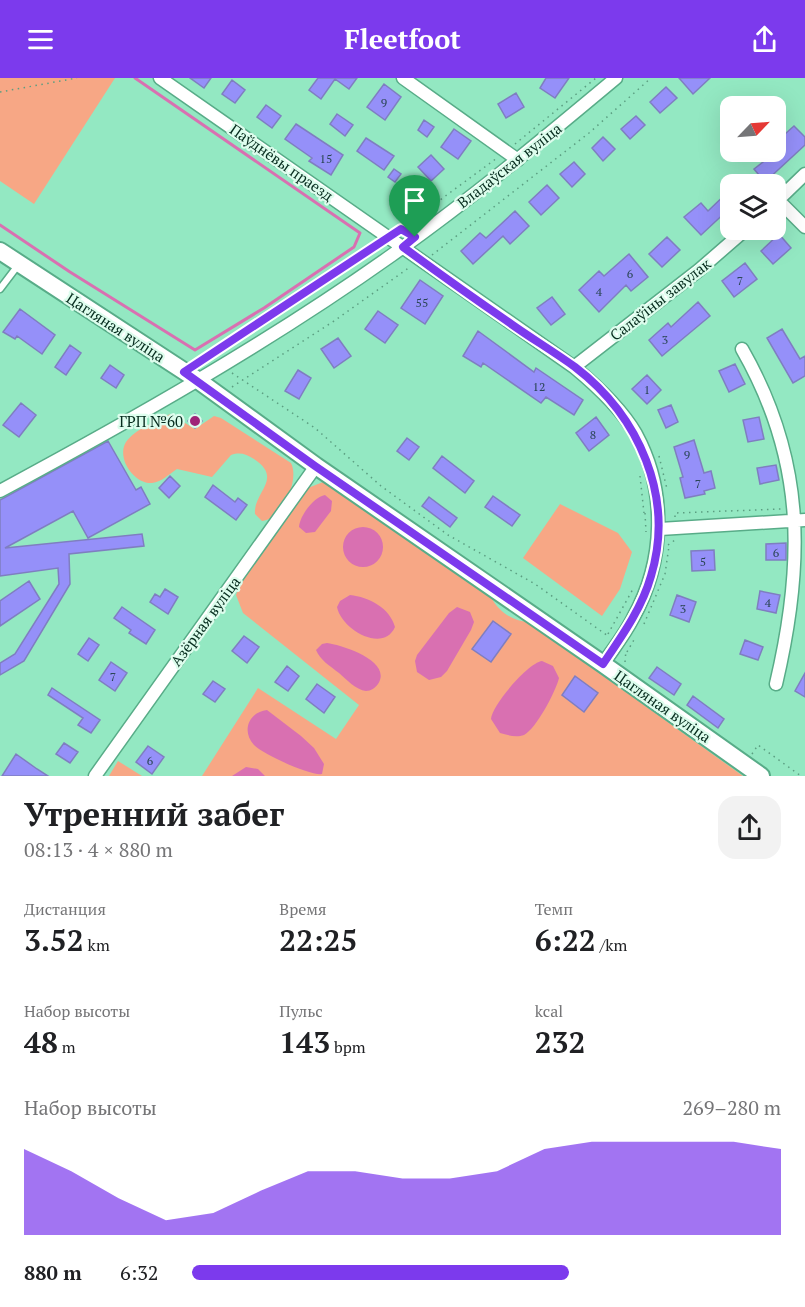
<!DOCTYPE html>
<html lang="ru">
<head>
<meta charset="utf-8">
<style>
  :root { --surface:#fff; --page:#f2f2f2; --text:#202124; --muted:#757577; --accent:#7c3aed }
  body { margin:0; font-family:"PT Serif",serif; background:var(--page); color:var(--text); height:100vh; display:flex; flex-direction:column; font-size:22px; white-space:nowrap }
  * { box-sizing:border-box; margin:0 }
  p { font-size:20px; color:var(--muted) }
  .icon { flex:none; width:33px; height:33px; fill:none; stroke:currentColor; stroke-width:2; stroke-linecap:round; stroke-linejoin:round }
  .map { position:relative; height:698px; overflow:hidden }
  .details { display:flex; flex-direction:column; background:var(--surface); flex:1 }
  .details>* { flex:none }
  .needle { width:39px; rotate:65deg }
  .controls { position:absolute; left:720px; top:18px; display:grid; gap:12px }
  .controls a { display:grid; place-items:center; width:66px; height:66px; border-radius:12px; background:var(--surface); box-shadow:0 6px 24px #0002; font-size:30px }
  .pin { position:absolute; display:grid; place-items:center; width:51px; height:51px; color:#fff; margin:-62px -26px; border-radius:50% 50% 50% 0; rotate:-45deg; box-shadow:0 0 6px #0007 }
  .pin .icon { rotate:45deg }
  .round { display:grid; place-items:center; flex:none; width:63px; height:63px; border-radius:18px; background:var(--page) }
  .head { display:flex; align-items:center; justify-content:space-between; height:102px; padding:0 24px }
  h1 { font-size:33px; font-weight:700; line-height:45px }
  .figures { display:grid; grid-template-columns:repeat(3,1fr); gap:9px; height:102px; padding:6px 24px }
  .figures div { display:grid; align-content:center }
  .figures b { font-size:30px; font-weight:700 }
  .figures small { font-size:16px; font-weight:400 }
  .figures p { font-size:16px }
  .chart { height:168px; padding:12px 24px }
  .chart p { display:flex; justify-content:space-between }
  .chart svg { width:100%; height:108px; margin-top:6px; fill:var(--accent); opacity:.7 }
  ul { padding:0 24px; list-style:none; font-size:20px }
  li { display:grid; grid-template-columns:96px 72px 1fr; align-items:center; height:45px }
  li i { height:15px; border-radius:8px; background:var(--accent) }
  header { display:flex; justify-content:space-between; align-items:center; height:78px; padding:0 24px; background:var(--accent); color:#fff; font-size:27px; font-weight:700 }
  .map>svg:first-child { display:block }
</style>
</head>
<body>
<header><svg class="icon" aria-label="menu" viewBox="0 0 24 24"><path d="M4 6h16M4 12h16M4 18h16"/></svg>Fleetfoot<svg class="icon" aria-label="share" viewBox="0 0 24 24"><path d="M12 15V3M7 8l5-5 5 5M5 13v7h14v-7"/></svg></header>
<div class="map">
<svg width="805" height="698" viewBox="0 0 805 698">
  <rect width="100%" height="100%" fill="#93e8c2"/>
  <path fill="#f7a785" d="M0 0H115L34 126 0 103Z
    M170 336 195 351 214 338 221 340 291 385C300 402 282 441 262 443L255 436C253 414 284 401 254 381 246 376 240 374 231 377L212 399 177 391C169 396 162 404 152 405 134 406 116 380 126 364 135 351 156 344 170 336Z
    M323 404 491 519C498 533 512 543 528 544L743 698H202L258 610 336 661 359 627 243 535 236 517 242 501 308 410Z
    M560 426 618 455 632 474 620 511 602 538 523 480Z
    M118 683 142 698H109Z"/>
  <path fill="#d970b1" d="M325 417 332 423 331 433 315 454 306 455 299 449C300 437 314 419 325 417Z
    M343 469a20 20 0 1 1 40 0a20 20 0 1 1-40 0Z
    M350 517C369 519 390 530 395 549 383 576 341 551 337 529L340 523Z
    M457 529 470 534 474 544 471 552 447 593 441 599 429 602 417 594 415 583 417 577 449 535Z
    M327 565C342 567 393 583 378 606 375 610 371 613 366 613 356 612 346 601 339 595 330 588 320 582 316 572L322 566Z
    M542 583 553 588 559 600C556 613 536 651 524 657 516 660 507 657 500 655L491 641C492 627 528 585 542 583Z
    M267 632 301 658 314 670 324 686 322 696C311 698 264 677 254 667 241 653 249 634 267 632Z
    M246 689 258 691 265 698H232Z"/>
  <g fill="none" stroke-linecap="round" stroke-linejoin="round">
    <path stroke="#d970b1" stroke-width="3" d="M0 147 70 194 195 272 264 230 354 169 360 155 135 0"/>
  </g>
  <path fill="#9590f9" stroke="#7f7ec0" stroke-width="1.5" d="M190 0H211L204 10Z
    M318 0H357L349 11 335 1 321 21 309 12Z
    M546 0H569L555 20 540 10Z
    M679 0H710L693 16Z
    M232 2 245 12 235 25 222 16Z
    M384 6 401 19 385 42 367 29Z
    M666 9 677 20 660 35 650 24Z
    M516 15 524 29 506 40 498 26Z
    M266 27 281 38 272 50 257 39Z
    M337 36 353 47 345 58 330 46Z
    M636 38 645 47 630 61 621 51Z
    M424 42 434 49 427 59 418 52Z
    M296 46 343 77 331 97 309 83 312 80 285 61Z
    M794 48 805 59V67L765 104 754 91 776 74 780 68 776 64Z
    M454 51 471 63 458 81 441 69Z
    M603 59 615 71 603 83 592 70Z
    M366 60 394 78 384 92 357 73Z
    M431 77 444 91 431 103 418 89Z
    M574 84 585 96 572 109 560 96Z
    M394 91 401 96 395 104 388 99Z
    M547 107 559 120 541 137 529 124Z
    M730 112V130L701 157 684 139 701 125 708 133Z
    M515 133 529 148 510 166 503 158 473 186 461 173 480 155 486 160Z
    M779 156 791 170 773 186 761 173Z
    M667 159 680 172 662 189 649 176Z
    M629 176 648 199 631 213 626 207 599 234 579 212 599 193 604 198Z
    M745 185 757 201 734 219 722 203Z
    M420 202 443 218 425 246 401 230Z
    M552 219 565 236 551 247 537 230Z
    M698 224 710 238 662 278 649 262 668 245 671 249Z
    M20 231 55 257 42 276 17 258 15 261 3 254Z
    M378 233 398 247 385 265 365 251Z
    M782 251 800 281 805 278V298L793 305 767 260Z
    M478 253 534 294 536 290 583 322 574 337 546 319 541 325 483 285 481 289 463 278Z
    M338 260 351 278 334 290 321 271Z
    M70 267 81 275 66 297 55 289Z
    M735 286 745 306 729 314 719 293Z
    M110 287 124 297 116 310 101 300Z
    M298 292 311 300 299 321 285 313Z
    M647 297 661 312 647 326 632 311Z
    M21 325 36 337 19 359 3 347Z
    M671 327 678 344 666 350 658 332Z
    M195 336 202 343 195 350 188 343Z
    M596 339 609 357 589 373 576 355Z
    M759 339 764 361 748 364 743 342Z
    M407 360 419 369 409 382 397 373Z
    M694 362 704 395 711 393 715 410 704 413 705 416 685 420 680 400 683 399 674 369Z
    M108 363 136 412 141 409 150 426 88 460 73 433 5 470 142 456 144 468 69 476 70 506 24 583 0 597V585L15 576 59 506 58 490 0 498V422Z
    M442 378 474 403 465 415 433 390Z
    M776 387 779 402 760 406 757 390Z
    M170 398 180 408 169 420 159 410Z
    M213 407 235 424 238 420 247 427 236 442 205 419Z
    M493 418 520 437 512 448 485 429Z
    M429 419 457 440 450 449 422 428Z
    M786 465V482H766V466Z
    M714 472 715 492 692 493 691 473Z
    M29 503 40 521 0 548V523Z
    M165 511 178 519 168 536 150 524 155 516 160 519Z
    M760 513 780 517 776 535 757 531Z
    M677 517 696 524 689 544 670 537Z
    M122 529 155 552 146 566 129 555 131 552 114 540Z
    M493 543 511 556 491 584 472 571Z
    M244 558 259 569 247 585 232 573Z
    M89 560 99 567 88 583 78 576Z
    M745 562 763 569 758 582 740 576Z
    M111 584 127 595 115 613 99 602Z
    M287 588 299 598 288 613 275 604Z
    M657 589 681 606 674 617 649 600Z
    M805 595V619L795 613Z
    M575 598 598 615 584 634 562 617Z
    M213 603 225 611 215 624 203 616Z
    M317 606 335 619 324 635 306 621Z
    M52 610 100 642 91 655 78 647 83 640 48 617Z
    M693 618 724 641 718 650 687 627Z
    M64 665 78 674 70 685 56 676Z
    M148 668 164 679 152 696 136 684Z
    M16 676 37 691 48 698H2Z"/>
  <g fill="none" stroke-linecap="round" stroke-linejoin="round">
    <g stroke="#58ac88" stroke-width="9">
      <path id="lane" d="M0 211 19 186"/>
    </g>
    <g stroke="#58ac88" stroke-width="15">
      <path id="street" d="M160 0 574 289C597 308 621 330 636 356 667 413 665 483 633 540 625 556 613 571 603 586
        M403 0 518 82
        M778 122 805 149
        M776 124 805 96
        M742 271C805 381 805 483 776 606
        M574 289 699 192 745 152
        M0 413C134 341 268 265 392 177 470 122 543 61 616 0
        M660 451 805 442
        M95 698 316 388"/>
    </g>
    <g stroke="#58ac88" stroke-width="20">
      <path id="secondary" d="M0 173 199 303 316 388 603 586 761 698"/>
    </g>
    <path stroke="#5b9e81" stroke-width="1.5" stroke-dasharray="1.5 4.5" stroke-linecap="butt" d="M0 14 77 0
      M515 66 596 0
      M402 150 497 80
      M397 153 401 151 406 154
      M432 177 589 55 651 0
      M208 279 378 164
      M198 285 206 280 209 282
      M232 295 315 350 381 408 448 457 535 506 608 558
      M232 309 334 243 410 189
      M659 378 667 411
      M640 398 644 435
      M645 435 646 454
      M675 439V435L781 431
      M668 467 675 462
      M644 546 665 496 669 468
      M608 556 633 511
      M627 574 635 560
      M625 584 626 572
      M752 676 758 667 801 698"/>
    <use href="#lane" stroke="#fff" stroke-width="6"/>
    <use href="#street" stroke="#fff" stroke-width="12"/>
    <use href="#secondary" stroke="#fff" stroke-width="16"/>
  </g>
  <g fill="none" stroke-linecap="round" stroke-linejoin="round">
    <g stroke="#fff" stroke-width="12">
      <path id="route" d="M401 151 415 159 403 169C437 194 472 219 507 243 529 259 553 273 575 289 639 338 675 419 651 498 642 530 622 558 603 586L315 388 184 294Z"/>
    </g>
    <use href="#route" stroke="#7c3aed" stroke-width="8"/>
  </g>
  <circle fill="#9f2378" stroke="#ddfded" stroke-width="2" cx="195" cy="343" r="6"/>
  <g text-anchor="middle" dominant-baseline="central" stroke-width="4.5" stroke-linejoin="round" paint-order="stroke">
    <g font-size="12" fill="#2a4555">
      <text x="384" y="24">9</text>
      <text x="326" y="80">15</text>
      <text x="630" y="195">6</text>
      <text x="740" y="202">7</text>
      <text x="599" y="213">4</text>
      <text x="422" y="224">55</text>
      <text x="665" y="261">3</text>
      <text x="539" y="308">12</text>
      <text x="647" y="311">1</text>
      <text x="593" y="356">8</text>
      <text x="687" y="376">9</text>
      <text x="698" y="405">7</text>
      <text x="776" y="474">6</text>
      <text x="703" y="483">5</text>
      <text x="768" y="524">4</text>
      <text x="683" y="530">3</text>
      <text x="113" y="598">7</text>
      <text x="150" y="682">6</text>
    </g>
    <g font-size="15" fill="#062c1e" stroke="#ddfded">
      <text transform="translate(282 84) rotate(35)">Паўднёвы праезд</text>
      <text transform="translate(509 87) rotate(-38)">Владаўская вуліца</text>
      <text transform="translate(660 221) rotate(-38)">Салаўіны завулак</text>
      <text transform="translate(116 249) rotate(33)">Цагляная вуліца</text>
      <text transform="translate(205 543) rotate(-54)">Азёрная вуліца</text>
      <text transform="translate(663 628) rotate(35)">Цагляная вуліца</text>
    </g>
    <g font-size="15" fill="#062c1e" stroke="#ddfded" text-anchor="end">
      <text x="183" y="343">ГРП №60</text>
    </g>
  </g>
</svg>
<div class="controls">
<a><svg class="needle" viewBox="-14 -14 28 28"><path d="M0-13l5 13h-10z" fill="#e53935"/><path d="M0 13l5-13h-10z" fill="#757577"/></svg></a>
<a><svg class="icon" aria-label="layers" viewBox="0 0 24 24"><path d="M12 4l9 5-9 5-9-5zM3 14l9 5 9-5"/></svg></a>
</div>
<div class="pin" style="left:415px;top:159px;background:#1e9e55"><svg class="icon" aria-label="arrive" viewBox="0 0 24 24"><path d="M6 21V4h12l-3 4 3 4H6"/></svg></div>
</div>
<section class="details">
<div class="head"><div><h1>Утренний забег</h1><p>08:13 · 4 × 880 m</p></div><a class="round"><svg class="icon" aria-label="share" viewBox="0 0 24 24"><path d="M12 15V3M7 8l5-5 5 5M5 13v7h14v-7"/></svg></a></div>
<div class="figures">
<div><p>Дистанция</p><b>3.52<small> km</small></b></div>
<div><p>Время</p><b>22:25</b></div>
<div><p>Темп</p><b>6:22<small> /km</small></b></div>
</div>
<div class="figures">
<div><p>Набор высоты</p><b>48<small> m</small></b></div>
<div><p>Пульс</p><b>143<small> bpm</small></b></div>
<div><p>kcal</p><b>232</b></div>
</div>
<div class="chart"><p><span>Набор высоты</span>269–280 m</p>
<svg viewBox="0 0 160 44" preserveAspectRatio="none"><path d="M0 44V9L10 18L20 29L30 38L40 35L50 26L60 18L70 18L80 21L90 21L100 18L110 9L120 6L130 6L140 6L150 6L160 9V44z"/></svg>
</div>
<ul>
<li><b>880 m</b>6:32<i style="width:64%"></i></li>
</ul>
</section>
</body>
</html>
